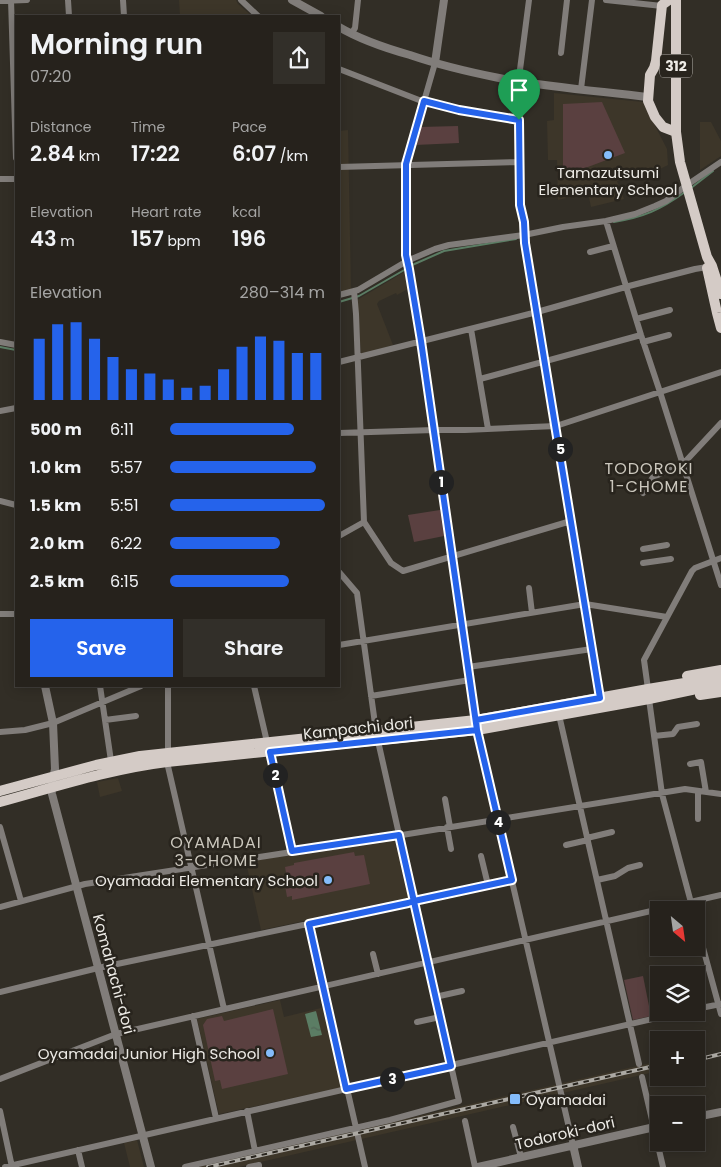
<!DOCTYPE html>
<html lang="en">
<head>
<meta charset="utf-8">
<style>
  :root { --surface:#26221c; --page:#322f29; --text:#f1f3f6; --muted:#a4a4a3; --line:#423f3b; --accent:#2563eb }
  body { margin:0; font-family:Poppins,sans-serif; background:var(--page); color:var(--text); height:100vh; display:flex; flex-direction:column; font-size:19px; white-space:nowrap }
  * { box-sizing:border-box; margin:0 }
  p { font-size:16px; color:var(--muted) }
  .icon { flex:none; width:28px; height:28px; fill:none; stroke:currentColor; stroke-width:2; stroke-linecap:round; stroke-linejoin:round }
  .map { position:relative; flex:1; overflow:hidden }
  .details { position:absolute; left:15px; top:15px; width:325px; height:672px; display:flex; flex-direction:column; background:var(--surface); border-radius:0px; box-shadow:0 2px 12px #0003,0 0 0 1px var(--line) }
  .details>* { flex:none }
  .needle { width:32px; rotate:151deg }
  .controls { position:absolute; left:650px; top:901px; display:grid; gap:10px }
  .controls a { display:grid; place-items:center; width:55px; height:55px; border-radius:0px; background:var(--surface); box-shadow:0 2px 12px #0003,0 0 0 1px var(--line); font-size:25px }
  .pin { position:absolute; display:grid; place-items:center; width:42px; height:42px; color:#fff; margin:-51px -21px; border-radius:50% 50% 50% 0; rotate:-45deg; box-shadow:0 0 5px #0007 }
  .pin .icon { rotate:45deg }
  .km { position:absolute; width:25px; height:25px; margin:-12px; border-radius:50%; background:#222; color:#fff; font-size:14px; line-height:25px; text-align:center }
  .round { display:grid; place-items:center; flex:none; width:52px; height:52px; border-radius:0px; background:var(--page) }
  .summary { display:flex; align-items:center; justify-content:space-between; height:85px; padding:0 15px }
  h1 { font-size:28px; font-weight:600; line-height:38px }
  .figures { display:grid; grid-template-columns:repeat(3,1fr); gap:8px; height:85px; padding:5px 15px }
  .figures div { display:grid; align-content:center }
  .figures b { font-size:21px; font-weight:600 }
  .figures small { font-size:14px; font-weight:400 }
  .figures p { font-size:14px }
  .chart { height:140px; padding:10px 15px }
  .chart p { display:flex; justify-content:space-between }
  .chart svg { width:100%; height:90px; margin-top:5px; stroke:var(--accent); stroke-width:6 }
  .cta { display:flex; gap:10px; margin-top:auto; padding:10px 15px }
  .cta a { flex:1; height:58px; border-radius:0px; background:var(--accent); color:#fff; font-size:20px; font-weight:600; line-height:58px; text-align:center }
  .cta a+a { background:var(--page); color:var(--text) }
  ul { padding:0 15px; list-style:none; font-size:16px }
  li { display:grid; grid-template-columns:80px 60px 1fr; align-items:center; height:38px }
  li i { height:12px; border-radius:6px; background:var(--accent) }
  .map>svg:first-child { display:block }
</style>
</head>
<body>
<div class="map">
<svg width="721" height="1167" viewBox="0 0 721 1167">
  <defs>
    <pattern id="water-ripples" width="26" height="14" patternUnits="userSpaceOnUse" patternTransform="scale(1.25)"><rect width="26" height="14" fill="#5b7d64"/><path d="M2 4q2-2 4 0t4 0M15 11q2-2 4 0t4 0" fill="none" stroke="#526456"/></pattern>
  </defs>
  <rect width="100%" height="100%" fill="#322e26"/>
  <path fill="#3d3629" d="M179 0H236L238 4 252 16H180Z
    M554 93 643 102 667 149 668 165 654 172 617 181 624 199 591 207 588 193 558 200 557 160H548L547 121 554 120Z
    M700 122H711L721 141V156L700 170Z
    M348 130 351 291 339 292V131Z
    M406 271 408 289 397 295 396 293 379 301 377 304 393 345 361 355 357 300Z
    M118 778 122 791 100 797 97 782Z
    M397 838 409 899 261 930 246 862Z
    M280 1000 284 1017 325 1007 343 1087 219 1114 197 1019Z
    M659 1061V1071L239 1167H195Z
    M137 1140 144 1167H130L124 1143Z"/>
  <path fill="#5a4040" d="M602 102 625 153 572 173 563 166V104Z
    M458 126 459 143 415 145 420 127Z
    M440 510 444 536 414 542 408 515Z
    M354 852 355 856 364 855 370 884 292 900V896L287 897 284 880 287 879 285 867 294 865V863Z
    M643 976 651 1016 633 1020 624 980Z
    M273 1009 288 1074 222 1089 220 1080 215 1081 203 1025 207 1019 222 1016 224 1021Z"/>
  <path fill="url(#water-ripples)" d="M316 1011 322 1035 311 1037 305 1014Z"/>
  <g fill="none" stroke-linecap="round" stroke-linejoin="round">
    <path stroke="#5b7d64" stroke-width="2" d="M691 188 713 171
      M614 222C644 217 660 210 685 192
      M410 266 444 251 516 239
      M339 302 359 296 406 269
      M0 347 16 350"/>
    <path stroke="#817d7a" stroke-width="6" d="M11 0 16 158
      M68 0 69 16
      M123 0 124 16
      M241 0 258 16
      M529 0 518 85 521 205 524 222 525 243 600 698
      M606 0 662 6
      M0 1 27 0
      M351 34 355 28 358 0
      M561 53 567 0
      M435 63 406 164V255L409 269 421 341 477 730 573 1145
      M339 69 419 100 459 110 519 120
      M581 89 592 0
      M339 167 519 162
      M0 179H16
      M606 221 641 335 660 392 721 585
      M590 252 613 246
      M354 291 356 314 364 522 391 563 403 571 571 521
      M339 295 358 290 407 261 435 249 449 245 524 235 563 227 606 221 635 214 655 206 666 201 687 185 721 162
      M636 319 670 310
      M471 329 488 429
      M0 342 16 345
      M643 342 669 335
      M339 362 537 312 629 286 695 269 707 267
      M480 379 641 335
      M0 411 16 408
      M339 433 434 430H465L556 426 721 372
      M643 493 653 477 683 464 721 423
      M0 501 16 505
      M339 536 364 522
      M643 549 667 545
      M643 563 671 559
      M339 572 357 593 376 731
      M529 588 532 613
      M0 614H16
      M339 645 585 604 667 617
      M468 667 592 649
      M100 686 111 761
      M254 686 267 742
      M648 689 644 660 692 571 695 568 721 558
      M371 696 470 680
      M649 699 662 794 693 910
      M559 715 639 1064
      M105 720 136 716
      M0 732 25 730 53 723 141 686
      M654 736 673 734 678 727 697 724
      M168 752V686
      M270 752 292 851
      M167 762 224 1009
      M690 764 701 762 706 792
      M445 799 450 827
      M698 819V791
      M0 827 21 901
      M447 827 451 849
      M587 838 612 832
      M566 845 588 840
      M481 856 488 885
      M597 880 615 876 628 868 640 865
      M0 907 85 884 402 835 685 789 721 794
      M696 922 721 1014
      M309 923 365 1167
      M373 954 378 974
      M0 992 98 968 408 903 512 880
      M435 997 462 991
      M696 1009 721 1004
      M193 1016 216 1118
      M417 1022 440 1017
      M642 1077 663 1167
      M0 1079 116 1034 721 895
      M0 1111 12 1167
      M247 1111 255 1151
      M465 1121 475 1167
      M513 1127 521 1157
      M78 1150 82 1167
      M5 1167 683 1012
      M185 1167 390 1120 459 1101 378 741
      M249 1167 259 1165V1167"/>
    <path stroke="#817d7a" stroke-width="8" d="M292 0 321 16
      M339 27C361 40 385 48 410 55 439 65 469 72 499 78 548 87 598 91 647 97
      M435 63 444 0
      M45 686 53 723 55 769 51 788 52 794 151 1167
      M696 1117 721 1112
      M573 1145 578 1167
      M478 1167 659 1126"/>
    <path stroke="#d4cbc6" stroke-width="10" d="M669 0 662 5 656 61 654 68 650 75 648 101 655 117 663 127 676 132
      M676 0V132L680 162 707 257 712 266 721 294
      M707 268 717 313 721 328
      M687 676 721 670
      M700 695 721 692
      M0 791 96 765 140 756 476 720 648 689 721 677
      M0 802C55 787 110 769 167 762L477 730 649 699 721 684"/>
    <g stroke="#aca9a3" stroke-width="4">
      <path id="rail" d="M696 1060 721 1054
        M208 1167 659 1065"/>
    </g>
    <use href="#rail" stroke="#28241d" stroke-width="2" stroke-dasharray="5.5" stroke-linecap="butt"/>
  </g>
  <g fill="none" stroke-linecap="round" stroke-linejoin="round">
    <g stroke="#fff" stroke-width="10">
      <path id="route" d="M519 120 459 110 424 101 406 164V255L409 269 421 341 477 730 270 752 292 851 399 835 451 1066 346 1089 309 924 408 903 414 901 512 880 477 730 476 720 600 698 525 243 524 222 520 205 519 120"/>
    </g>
    <use href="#route" stroke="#2563eb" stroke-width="6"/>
  </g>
  <g fill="#84bcfb" stroke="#28241d" stroke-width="2">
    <circle cx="608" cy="155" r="5"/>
    <circle cx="328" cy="880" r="5"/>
    <circle cx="270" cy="1053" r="5"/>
    <rect x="509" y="1093" width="12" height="12" rx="2.5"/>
  </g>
  <g text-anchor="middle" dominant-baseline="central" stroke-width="5" stroke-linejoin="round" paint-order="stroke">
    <rect fill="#28241d" stroke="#b2afaa" stroke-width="1" x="660" y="54.5" width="32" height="23" rx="4"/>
    <g font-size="14" font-weight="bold" fill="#edebe6">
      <text x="676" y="66">312</text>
    </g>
    <g font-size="15" fill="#edebe6" stroke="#28241d" text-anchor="end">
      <text x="608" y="172" text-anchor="middle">Tamazutsumi<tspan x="608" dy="17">Elementary School</tspan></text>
      <text x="318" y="880">Oyamadai Elementary School</text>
      <text x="260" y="1053">Oyamadai Junior High School</text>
      <text x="526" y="1099" text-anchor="start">Oyamadai</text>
    </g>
    <g font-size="15" fill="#edebe6" stroke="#28241d">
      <text transform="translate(358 728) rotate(-6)">Kampachi dori</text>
      <text transform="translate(114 974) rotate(75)">Komahachi-dori</text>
      <text transform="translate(565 1133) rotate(-13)">Todoroki-dori</text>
    </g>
    <g font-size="16" letter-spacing="1" fill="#cbc7bd" stroke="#28241d">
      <text x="649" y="468">TODOROKI<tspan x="649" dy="18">1-CHOME</tspan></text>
      <text x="216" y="842">OYAMADAI<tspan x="216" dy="18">3-CHOME</tspan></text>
    </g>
  </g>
</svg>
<div class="controls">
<a><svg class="needle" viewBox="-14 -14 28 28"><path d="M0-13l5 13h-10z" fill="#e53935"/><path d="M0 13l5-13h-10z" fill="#a4a4a3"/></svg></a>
<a><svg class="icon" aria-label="layers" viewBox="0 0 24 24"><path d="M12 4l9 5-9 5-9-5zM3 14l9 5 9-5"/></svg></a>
<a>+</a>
<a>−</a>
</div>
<div class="pin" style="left:519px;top:120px;background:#1e9e55"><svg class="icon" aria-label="arrive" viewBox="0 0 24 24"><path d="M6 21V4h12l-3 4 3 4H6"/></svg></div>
<b class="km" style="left:441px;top:482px">1</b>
<b class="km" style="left:275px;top:775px">2</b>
<b class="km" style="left:392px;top:1079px">3</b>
<b class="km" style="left:498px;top:822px">4</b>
<b class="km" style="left:560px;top:449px">5</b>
<section class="details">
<div class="summary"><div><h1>Morning run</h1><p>07:20</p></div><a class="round"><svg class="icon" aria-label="share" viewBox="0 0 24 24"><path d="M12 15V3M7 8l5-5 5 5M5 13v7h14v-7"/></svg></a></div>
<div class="figures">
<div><p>Distance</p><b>2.84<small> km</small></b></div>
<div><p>Time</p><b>17:22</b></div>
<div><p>Pace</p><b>6:07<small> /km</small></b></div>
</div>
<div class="figures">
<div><p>Elevation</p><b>43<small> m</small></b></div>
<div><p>Heart rate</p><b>157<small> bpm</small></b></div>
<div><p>kcal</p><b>196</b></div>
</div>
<div class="chart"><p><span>Elevation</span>280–314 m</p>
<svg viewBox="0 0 160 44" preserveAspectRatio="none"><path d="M5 44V14M15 44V7M25 44V6M35 44V14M45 44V23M55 44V29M65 44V31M75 44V34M85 44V38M95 44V37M105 44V29M115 44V18M125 44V13M135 44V15M145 44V21M155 44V21"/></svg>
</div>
<ul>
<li><b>500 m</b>6:11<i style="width:80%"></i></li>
<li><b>1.0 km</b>5:57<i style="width:94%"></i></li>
<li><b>1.5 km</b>5:51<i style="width:100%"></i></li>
<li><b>2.0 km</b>6:22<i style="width:71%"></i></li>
<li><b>2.5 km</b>6:15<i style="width:77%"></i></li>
</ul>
<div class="cta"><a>Save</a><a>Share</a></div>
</section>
</div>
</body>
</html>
